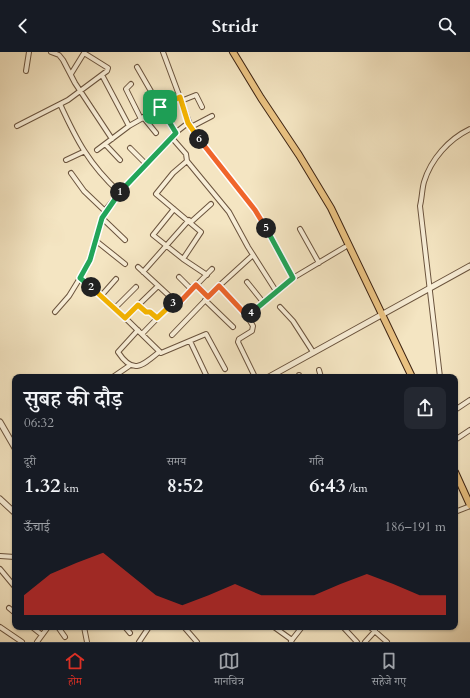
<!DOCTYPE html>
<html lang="hi">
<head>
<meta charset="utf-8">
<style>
  :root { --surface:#171b24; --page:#242831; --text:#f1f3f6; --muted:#9ea1a6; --line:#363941; --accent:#d93025 }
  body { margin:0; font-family:Cardo,"Noto Serif Devanagari",serif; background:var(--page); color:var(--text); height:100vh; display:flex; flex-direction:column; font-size:15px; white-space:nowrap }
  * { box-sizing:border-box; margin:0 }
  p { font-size:13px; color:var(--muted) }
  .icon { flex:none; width:22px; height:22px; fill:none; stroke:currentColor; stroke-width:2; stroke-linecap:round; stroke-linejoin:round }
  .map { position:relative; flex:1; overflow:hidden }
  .sheet { position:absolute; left:12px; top:322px; width:446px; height:256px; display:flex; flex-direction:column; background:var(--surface); border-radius:8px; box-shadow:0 1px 3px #0004 }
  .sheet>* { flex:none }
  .pin { position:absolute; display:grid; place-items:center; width:34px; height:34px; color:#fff; margin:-17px; border-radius:8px; box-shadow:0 2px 6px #0006 }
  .km { position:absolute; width:20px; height:20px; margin:-10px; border-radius:50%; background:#222; color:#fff; font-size:11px; line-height:20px; text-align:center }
  .round { display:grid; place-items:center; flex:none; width:42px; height:42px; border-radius:8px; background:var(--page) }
  .summary { display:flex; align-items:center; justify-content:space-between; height:68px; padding:0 12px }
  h1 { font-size:22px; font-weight:600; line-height:30px }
  .stats { display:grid; grid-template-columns:repeat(3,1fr); gap:6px; height:68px; padding:4px 12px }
  .stats div { display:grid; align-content:center }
  .stats b { font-size:20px; font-weight:600 }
  .stats small { font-size:11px; font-weight:400 }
  .stats p { font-size:11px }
  .chart { height:112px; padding:8px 12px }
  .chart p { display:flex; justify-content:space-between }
  .chart svg { width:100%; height:72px; margin-top:4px; fill:var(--accent); opacity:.7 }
  header { display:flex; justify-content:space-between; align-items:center; height:52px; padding:0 12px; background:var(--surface); font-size:18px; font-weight:600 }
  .dock { display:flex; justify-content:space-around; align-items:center; height:56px; border-top:1px solid var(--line); background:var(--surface); font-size:11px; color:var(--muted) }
  .dock a { display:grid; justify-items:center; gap:2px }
  .dock .on { color:var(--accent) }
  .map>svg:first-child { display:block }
</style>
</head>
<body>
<header><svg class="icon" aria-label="back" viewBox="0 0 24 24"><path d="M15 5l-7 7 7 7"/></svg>Stridr<svg class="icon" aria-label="search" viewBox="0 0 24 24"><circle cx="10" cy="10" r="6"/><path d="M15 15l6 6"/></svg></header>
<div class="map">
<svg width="470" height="590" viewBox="0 0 470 590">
  <rect width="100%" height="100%" fill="#f4e5c2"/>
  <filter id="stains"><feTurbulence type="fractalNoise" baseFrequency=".005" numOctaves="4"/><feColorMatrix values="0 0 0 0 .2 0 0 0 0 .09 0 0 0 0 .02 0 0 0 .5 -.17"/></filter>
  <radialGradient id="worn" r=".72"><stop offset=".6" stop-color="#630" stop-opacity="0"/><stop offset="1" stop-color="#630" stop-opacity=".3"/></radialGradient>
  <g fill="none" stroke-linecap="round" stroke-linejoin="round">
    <g stroke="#6b543e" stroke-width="6">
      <path id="minor" d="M51 0 59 3 63 8 75 31 112 87
        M163 0 192 78 255 158 293 226 247 264
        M137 15 175 81
        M26 19 29 0
        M102 23 129 74
        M131 32 126 37 141 67
        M181 49 196 43 202 55
        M60 52C77 89 89 112 119 140
        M143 65 156 81
        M17 74 68 48 107 19 108 16 84 1 71 22
        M191 75 212 64
        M172 86 186 102 187 109
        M105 92 120 108
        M130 96 146 112
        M97 98 129 74 180 45
        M66 108 83 100
        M71 121 84 139 105 159
        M174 157 153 183 183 207 207 223
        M102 166 125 188
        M191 170 211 152
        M300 177 319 211
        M95 188 125 212
        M183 207 201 180 156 142 173 121 187 109 229 160 248 195 276 239
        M138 215 178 252 212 217
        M143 220 189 168
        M179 225 192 238
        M80 226 111 252 161 301 206 282 225 317
        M293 226 345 195
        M247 230 263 250
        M197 233 208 245
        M219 234 247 264 253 274 252 279 239 287 238 290 255 325
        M101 244 116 227
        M205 248 233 275
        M138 253 145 260H150L157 266
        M280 255 293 269 313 300
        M115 256 136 235
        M55 260 69 244 88 213 102 166 107 156 128 131 175 81 188 71
        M125 266 158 234
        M138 278 118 300C133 323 142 314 159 300
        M142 282 174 249
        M172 283 219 234 253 203
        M190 289 207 325
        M319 318 321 325
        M299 323V325
        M113 325 129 314
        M440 325 420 154C422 146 422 137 424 130 431 107 449 87 470 77
        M455 358 470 348
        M455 388 470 378
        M455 460 470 454
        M0 504 15 505
        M0 517 15 535
        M9 556 15 561
        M0 575 22 590
        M32 575 42 583
        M58 575 65 585
        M84 575 87 590
        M125 575 130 581
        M184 575 197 590
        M274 575 292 588
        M343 575 357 590
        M370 575 387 590
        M291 589 302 575
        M37 590 48 575
        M139 590 149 575
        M365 590 375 579"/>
    </g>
    <g stroke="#6b543e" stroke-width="7">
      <path id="tertiary" d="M269 325 470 214
        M0 370 15 396
        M0 447 15 461"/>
    </g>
    <g stroke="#3d2312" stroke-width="8">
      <path id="trunk" d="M233 0 261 46 299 103 331 156 412 325
        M455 420 470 453"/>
    </g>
    <use href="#minor" stroke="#f8eed7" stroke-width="4"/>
    <use href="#tertiary" stroke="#f8eed7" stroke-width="5"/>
    <use href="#trunk" stroke="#eac281" stroke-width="6"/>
  </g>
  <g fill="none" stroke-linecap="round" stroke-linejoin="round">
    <g stroke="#fff" stroke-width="8">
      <path id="split-1" d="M120 140 176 81 160 55"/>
    </g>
    <g stroke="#fff" stroke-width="8">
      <path id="split-2" d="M91 235 80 226 90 208 102 166 120 140"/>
    </g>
    <g stroke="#fff" stroke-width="8">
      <path id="split-3" d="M91 235 125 266 138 253 146 260H150L157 266 173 251"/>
    </g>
    <g stroke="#fff" stroke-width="8">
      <path id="split-4" d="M173 251H179L196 233 208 245 219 234 247 264 251 261"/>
    </g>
    <g stroke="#fff" stroke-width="8">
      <path id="split-5" d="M251 261 293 226 266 176"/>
    </g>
    <g stroke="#fff" stroke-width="8">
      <path id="split-6" d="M199 87 255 158 266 176"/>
    </g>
    <g stroke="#fff" stroke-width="8">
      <path id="split-7" d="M160 55 180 45 188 71 199 87"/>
    </g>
    <use href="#split-1" stroke="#22a559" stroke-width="5"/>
    <use href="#split-2" stroke="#22a559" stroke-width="5"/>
    <use href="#split-3" stroke="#f5b400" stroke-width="5"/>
    <use href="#split-4" stroke="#f0652b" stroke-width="5"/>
    <use href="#split-5" stroke="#22a559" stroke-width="5"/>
    <use href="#split-6" stroke="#f0652b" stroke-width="5"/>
    <use href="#split-7" stroke="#f5b400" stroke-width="5"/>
  </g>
  <rect width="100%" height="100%" filter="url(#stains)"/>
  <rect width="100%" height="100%" fill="url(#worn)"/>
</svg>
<div class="pin" style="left:160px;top:55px;background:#1e9e55"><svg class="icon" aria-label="arrive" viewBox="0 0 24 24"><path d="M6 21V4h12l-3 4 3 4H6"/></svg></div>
<b class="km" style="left:120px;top:140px">1</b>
<b class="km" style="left:91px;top:235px">2</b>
<b class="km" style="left:173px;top:251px">3</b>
<b class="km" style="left:251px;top:261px">4</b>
<b class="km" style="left:266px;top:176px">5</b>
<b class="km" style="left:199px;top:87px">6</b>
<section class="sheet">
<div class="summary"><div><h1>सुबह की दौड़</h1><p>06:32</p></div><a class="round"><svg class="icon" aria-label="share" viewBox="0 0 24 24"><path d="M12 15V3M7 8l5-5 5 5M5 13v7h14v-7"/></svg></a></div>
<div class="stats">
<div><p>दूरी</p><b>1.32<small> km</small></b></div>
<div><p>समय</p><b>8:52</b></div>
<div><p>गति</p><b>6:43<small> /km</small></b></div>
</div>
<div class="chart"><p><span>ऊँचाई</span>186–191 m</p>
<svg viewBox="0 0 160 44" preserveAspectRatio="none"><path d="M0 44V32L10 19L20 12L30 6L40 19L50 32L60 38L70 32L80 25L90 32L100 32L110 32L120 25L130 19L140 25L150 32L160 32V44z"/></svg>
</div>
</section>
</div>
<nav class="dock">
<a class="on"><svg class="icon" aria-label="home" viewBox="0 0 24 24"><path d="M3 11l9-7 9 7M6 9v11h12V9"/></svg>होम</a>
<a><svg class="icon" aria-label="map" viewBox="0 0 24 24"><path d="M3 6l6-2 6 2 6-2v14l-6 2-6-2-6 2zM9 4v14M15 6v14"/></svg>मानचित्र</a>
<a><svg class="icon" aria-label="saved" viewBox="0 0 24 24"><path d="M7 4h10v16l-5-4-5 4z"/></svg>सहेजे गए</a>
</nav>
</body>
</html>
